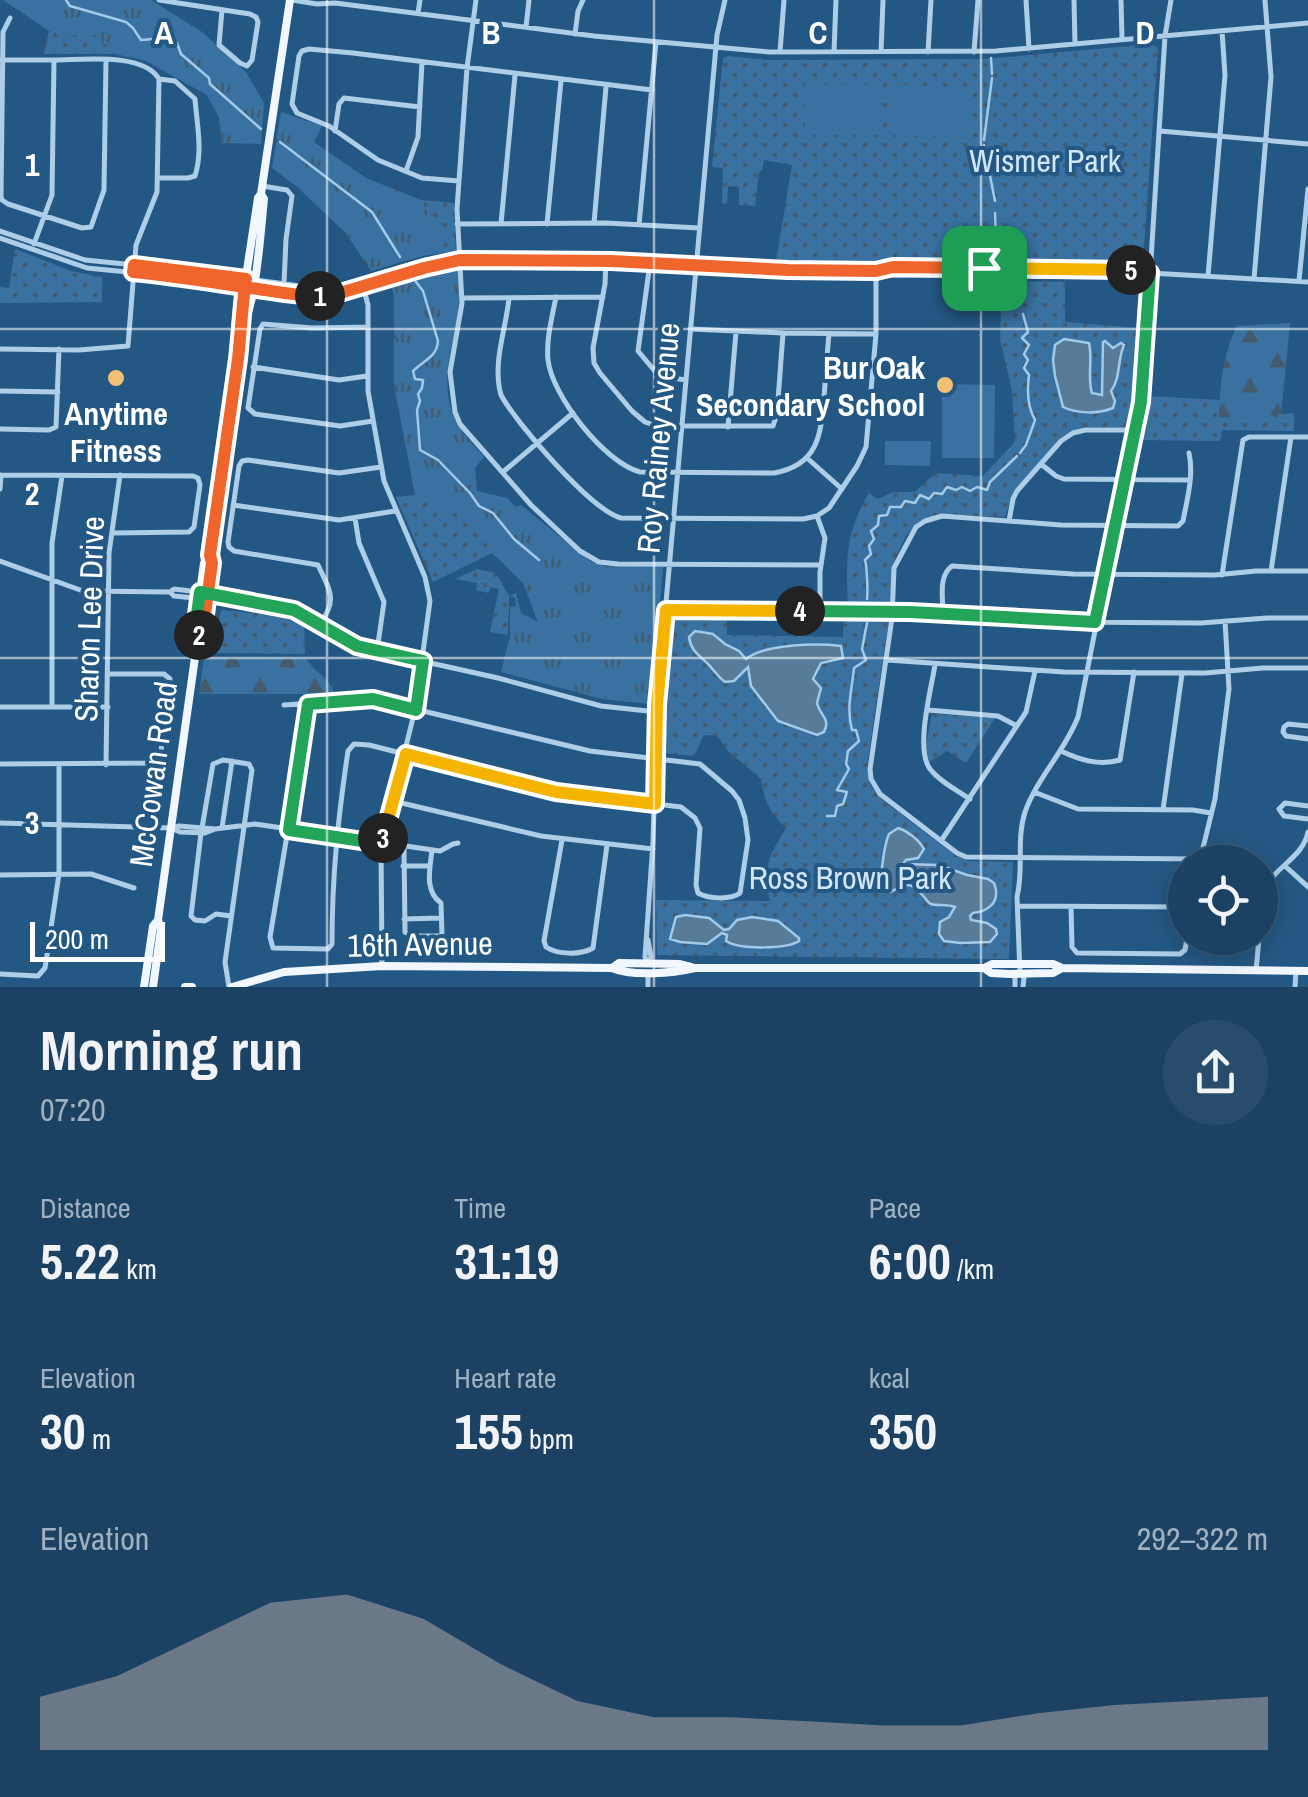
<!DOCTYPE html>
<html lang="en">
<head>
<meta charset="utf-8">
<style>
  :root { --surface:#1b4263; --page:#284d6c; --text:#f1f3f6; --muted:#a0b0be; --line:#395b78; --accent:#8c9099 }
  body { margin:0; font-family:"Archivo Narrow",sans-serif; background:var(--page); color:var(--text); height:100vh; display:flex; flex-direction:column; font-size:38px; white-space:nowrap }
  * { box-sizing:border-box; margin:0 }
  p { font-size:32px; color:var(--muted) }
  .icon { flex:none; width:55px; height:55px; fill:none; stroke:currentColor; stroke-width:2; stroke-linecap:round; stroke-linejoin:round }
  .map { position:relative; height:987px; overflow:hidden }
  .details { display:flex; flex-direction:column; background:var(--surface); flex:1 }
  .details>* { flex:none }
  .buttons { position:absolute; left:1168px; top:845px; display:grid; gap:20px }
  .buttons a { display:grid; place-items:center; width:110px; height:110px; border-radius:50%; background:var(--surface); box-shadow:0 5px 25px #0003,0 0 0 2px var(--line); font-size:50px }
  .scale { position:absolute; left:30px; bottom:25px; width:135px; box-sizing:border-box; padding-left:10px; border:5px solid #fff; border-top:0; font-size:28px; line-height:35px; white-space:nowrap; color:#fff; -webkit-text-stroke:8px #245884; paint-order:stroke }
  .pin { position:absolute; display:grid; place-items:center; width:85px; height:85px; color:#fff; margin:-42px; border-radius:20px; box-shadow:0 5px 15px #0006 }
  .km { position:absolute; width:50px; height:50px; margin:-25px; border-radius:50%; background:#222; color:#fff; font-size:28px; line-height:50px; text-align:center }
  .round { display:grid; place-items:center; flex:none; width:105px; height:105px; border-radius:52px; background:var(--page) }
  .summary { display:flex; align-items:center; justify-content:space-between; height:170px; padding:0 40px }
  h1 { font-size:55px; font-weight:700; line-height:75px }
  .stats { display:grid; grid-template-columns:repeat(3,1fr); gap:15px; height:170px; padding:10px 40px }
  .stats div { display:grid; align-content:center }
  .stats b { font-size:50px; font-weight:700 }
  .stats small { font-size:28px; font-weight:400 }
  .stats p { font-size:28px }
  .chart { height:280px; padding:20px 40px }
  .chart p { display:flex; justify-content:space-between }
  .chart svg { width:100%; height:180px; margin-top:10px; fill:var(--accent); opacity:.7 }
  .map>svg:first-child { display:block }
</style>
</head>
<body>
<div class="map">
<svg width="1308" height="987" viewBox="0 0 1308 987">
  <defs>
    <pattern id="grass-tufts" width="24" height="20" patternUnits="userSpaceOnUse" patternTransform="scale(2.5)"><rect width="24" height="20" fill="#3972a1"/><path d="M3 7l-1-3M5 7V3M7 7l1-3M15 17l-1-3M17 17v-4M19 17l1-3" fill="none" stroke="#445b6e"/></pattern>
    <pattern id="forest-firs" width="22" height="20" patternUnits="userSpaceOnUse" patternTransform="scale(2.5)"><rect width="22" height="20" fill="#3972a1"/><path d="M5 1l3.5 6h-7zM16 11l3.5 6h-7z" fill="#445b6e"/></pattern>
    <pattern id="park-dots" width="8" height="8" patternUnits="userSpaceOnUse" patternTransform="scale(2.5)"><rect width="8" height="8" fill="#3972a1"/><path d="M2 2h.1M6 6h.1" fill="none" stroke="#445b6e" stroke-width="1.8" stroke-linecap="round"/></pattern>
  </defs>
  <rect width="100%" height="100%" fill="#245884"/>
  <path fill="url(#grass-tufts)" d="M3 0H151L202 32 246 72 264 103 261 144 222 143 219 118 207 95 146 61 115 54 97 37 61 35 49 31Z
    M281 112 322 126 314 142 366 178 421 200 427 209 431 228 443 238 446 245 442 253 422 256 371 271 346 233 296 186 272 168Z
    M458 270C458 280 460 291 459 301 456 341 437 380 455 419 462 434 474 445 484 457L475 468 477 491 507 498 516 507 521 505 591 562 605 566 663 567 651 704 602 699 501 672 510 636V607L516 606 515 598 510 596 516 593 521 613 538 622 523 583 492 553 433 582 396 497 415 495 394 385V295L390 284 435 271Z"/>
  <path fill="url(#forest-firs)" d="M1290 323 1281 415 1219 421C1219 390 1223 353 1237 326Z
    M204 658 306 659C316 673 329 678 335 694H199Z"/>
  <path fill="url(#park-dots)" d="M49 31 61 35 97 37 115 54H44Z
    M1152 44 1158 48 1143 261 1137 264 776 261 792 165 764 160 762 171 759 172 755 206 739 205V187L728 186 727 204H722L723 168 712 167 723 58 728 56 768 60 985 59Z
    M421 200 454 203 456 252 442 253C448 237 436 234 427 223V210Z
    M15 249 71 271 102 277V302L0 303V287L9 288Z
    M1002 281 1065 282V322L1139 328 1137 384 1129 425 1128 427H1082L1063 436 1014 491 1005 517 941 514 918 522 906 536 893 563 890 605H848C846 558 845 534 869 493L878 499 893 492H915L936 473 983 476 1015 442 1012 391 1000 339Z
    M1149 396 1219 400V420L1294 413V431L1222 430 1220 441 1141 440Z
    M429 502 457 512 492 550 434 577 400 503Z
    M477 569 496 573 509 596 508 635 490 632 499 589 490 587 489 593 476 590 477 583 455 579Z
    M221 610 279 616 304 625 305 654 213 653Z
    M659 617 727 618V635L843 637 844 618 889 619 867 765 870 785 882 800 956 856 968 861 1013 862 1009 959 657 955 656 900 770 901C761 868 769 857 786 828 770 814 764 800 761 779L729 752 717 736 704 735 694 756 664 753 665 705 651 704Z
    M932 714H934L995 718 966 763 947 751 929 762 926 745Z"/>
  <path fill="#3972a1" d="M805 84H880V135H805Z
    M891 85 972 87 971 137 890 135Z
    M942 384 995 385 994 458H942Z
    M885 441H931L930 466 885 465Z"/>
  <path fill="#577c9a" stroke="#a2cae9" stroke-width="2.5" d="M1064 339 1089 343C1093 360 1087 378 1092 393L1102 395 1103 342 1105 341 1113 348 1121 343 1124 345C1117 360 1121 378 1111 391L1115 401 1113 408C1099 414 1077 414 1063 407L1055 376 1053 360 1055 345Z
    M695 631 713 634 725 644 739 651 746 659C764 644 817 643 841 646L843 658 821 663 813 679 821 688 817 703C820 716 831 718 824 732L817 735 778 721 751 686 748 667 734 681 725 682C718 677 714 670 708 664 698 654 691 651 689 637Z
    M898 828C908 831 919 840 924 849L918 858 906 860 903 864 939 865 967 875 988 879 994 883C1001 901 990 911 973 913L970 916 971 920 987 923 996 929 997 934 990 942 960 943 944 941 939 934 940 922 949 917 955 907C947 904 936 906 931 904 928 903 927 900 925 898 910 881 909 883 890 892L882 889 879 882C884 866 882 850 889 834Z
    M685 915 709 918 724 930 729 929 737 920 752 917 778 921 799 938V941C787 949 740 950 726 941L727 935 722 933 707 944 680 942 670 939 676 917Z"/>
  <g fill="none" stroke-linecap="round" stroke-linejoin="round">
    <path stroke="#a2cae9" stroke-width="2.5" d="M66 0 70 6 126 22 133 28 141 40 164 38 177 43 181 54 209 78 210 84 261 129
      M991 58 992 74
      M984 140 992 78
      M280 142 372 212 400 257
      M984 145 995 201
      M995 213 996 239
      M997 241 1001 243 1008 259H1020
      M416 282 423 291 438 341C437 357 424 360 413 371L415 379 423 380 422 388 418 394 420 401 417 410 420 450 438 460 470 493 479 506 493 513 514 539 539 560
      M1020 453 1026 445 1035 420C1028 408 1027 390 1029 375L1024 368 1028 360 1024 354 1029 345 1022 338 1028 332 1023 314
      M867 599C868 592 867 567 865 560L871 554 869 546 874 539 871 531 878 525 879 516 887 515 890 507H901L905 501 915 503 920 495 929 499 934 493 942 494 947 487 956 490 962 487 970 491 977 487 987 490 990 482 1017 456
      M827 816H835L837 806 843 804 847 792 837 790 849 769 846 764 848 751 859 741 856 730H852C846 709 852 689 854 668L866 660 862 649 867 623"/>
    <path stroke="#aecee8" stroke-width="5" d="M159 0 250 14 256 17 258 22 252 60 247 66 240 63 219 45 222 10
      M292 0 317 4 335 3 594 36 769 52 996 51 1308 23
      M476 0 467 68 457 209 462 303 450 372 455 412 460 424 531 505 580 551 599 562 618 564 820 565
      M1026 0 1029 49
      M1074 0 1075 44
      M1121 0 1122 39
      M418 13 420 0
      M10 18 3 32 1 196 2 200 8 204 82 228 91 227 104 190 106 60
      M526 27 529 0
      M575 34 578 11 583 0
      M780 52 784 0
      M834 52 836 0
      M881 52 883 0
      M928 52 931 0
      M974 52 978 0
      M0 60C18 60 37 60 55 60 82 60 143 52 159 79L157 192 136 245 128 346 79 350 0 349
      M335 131 339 104 344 98 420 107
      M1160 131 1308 144
      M406 171 418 137 422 62
      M158 178H188L195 176C203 151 197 125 195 99L175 81 159 79
      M459 181 422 178 378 160 329 126 297 113 292 104 299 56 302 51 309 49 353 53 652 90
      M262 186 287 190 292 196 286 239 284 284
      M594 223 606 87
      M457 224 606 223 699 228
      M501 224 515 75
      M547 224 561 81
      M639 225 656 42
      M0 231 85 260 175 269 315 288 343 285 426 260 443 258 467 261H611L774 270 876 271 888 275 1113 277 1139 276 1150 273
      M0 238 87 268 178 277 309 296 340 293 424 268 457 262
      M34 244 52 195 54 60
      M606 261 605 284 593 348 594 363 600 373 632 411 645 422 657 426H773L777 414 783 333
      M650 263 638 351 659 376 686 380
      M879 270 893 267 1142 270 1150 273 1308 282
      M1208 276 1225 75 1222 31
      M1254 279 1271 77 1265 0
      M1299 281 1308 189
      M363 286 368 305V391L384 481 425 577 430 601 415 710 381 846 382 966
      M556 297C552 318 546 339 548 360 552 396 605 463 640 472L774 473C819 465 821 434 824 396 826 375 827 354 829 334
      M462 298 603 297
      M509 298C506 330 492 363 501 395 516 423 591 510 621 518L803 519 817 516 829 508 857 466 866 447 876 334V271
      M368 327 312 328 263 324 260 329 248 408 255 414 340 426 373 421
      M690 329 783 333 876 334
      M253 367 339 380 367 376
      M0 391 58 392
      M728 427 736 332
      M0 429 49 430 56 427 59 349
      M1189 453C1194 475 1187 500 1183 521L1178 526 1061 525 942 516 925 521 916 527 894 568 892 618 870 769 871 779 880 794 957 853 966 857 1200 859
      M807 458 842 489
      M1041 464 1056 476 1064 479 1190 480
      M503 472 573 413
      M0 475 193 476 198 478 200 485 194 527 189 532 112 533
      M0 489 1 475
      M233 505 339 520 395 511
      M817 516 825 538 820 572V611
      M355 518 359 543 384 602 377 651
      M1009 521 1013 499 1017 491 1061 441 1073 433 1085 430H1136
      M0 561 83 591 170 592 174 589 199 592
      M1271 571 1291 437
      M1222 575 1243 440 1249 437H1308
      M170 592 174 596 225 601 230 599
      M210 593 298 612 348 641 363 648 498 678 601 706 657 712
      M666 610 910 612 1065 622 1201 623 1267 618H1308
      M943 614C943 598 938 576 952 566L1073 574 1215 575 1256 571H1308
      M320 624C338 599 330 591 318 565L234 551 229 547 228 542 239 466 242 461 248 460 339 473 381 467
      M887 660 1064 672 1205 673 1263 668H1308
      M935 665C931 690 915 749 930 769 940 782 957 790 970 799
      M284 705 373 699 590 751 700 764 732 791 739 800 745 818 748 840 740 893C731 900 708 899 698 893L696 885 700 828 695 818 681 807 555 792 369 745 354 744 348 751C338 818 332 876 332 944L328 949 273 948 270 937 309 704
      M0 707H108
      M52 707V543L62 476
      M928 710 998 716 1017 726
      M1308 726 1288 724 1284 727 1283 732 1286 736 1308 739
      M1061 751C1080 760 1099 766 1120 760L1134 672
      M0 764 157 763 160 759 170 679 164 674H109
      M106 765 109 553 120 475
      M1034 792 1078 809 1193 810 1211 813
      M393 801 541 836 653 849
      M1308 806 1285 803 1279 809 1284 816 1308 819
      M1163 810 1182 674
      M0 823 171 828 179 826 215 829
      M171 828 180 832 205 833 215 829 255 824 440 851 453 844 458 843
      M202 828 213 764 223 760 249 764 252 770 225 962 229 987
      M222 828 232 761
      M201 833 191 916 195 920 205 921 216 914 231 916
      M562 840 544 941 546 947C558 955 581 955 593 948L607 845
      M941 841 1026 712 1035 671
      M404 846 405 932 412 936H442L441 903C424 891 430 869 432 850
      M1200 860 1215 799 1229 689 1225 621
      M403 866H430
      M1285 866 1308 887
      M0 875 91 874 134 888
      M1018 906 1185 907
      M1071 907 1072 947 1077 953 1180 954 1185 950 1187 938
      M404 919 441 918
      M1260 928C1261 916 1260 900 1265 889 1275 866 1303 858 1308 832
      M648 940 651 957 649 961
      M647 962 645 957 653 842 657 703 717 35 725 0
      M1256 971 1259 938
      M648 973V987
      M0 974 38 976 45 968 59 874V766
      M1015 987V977L1018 975
      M1023 987 1024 978 1020 973 1017 897C1024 869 1016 840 1025 812 1037 778 1065 751 1078 717L1143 388 1165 36 1171 0
      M1295 987 1296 970"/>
    <path stroke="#f0f7fe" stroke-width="8" d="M242 326C256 307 261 227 264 199L261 194
      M198 636 195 629 204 563 209 555
      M612 968 619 963 679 964 691 967
      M984 968 991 973 1010 974 1053 973 1062 968
      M144 987 153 926 158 920 198 636C207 623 215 570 209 555L238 359 241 327 240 316 258 198 261 194 290 0
      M153 987 161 929 158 920
      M185 987H192
      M232 987 284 972 382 966 612 968C633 977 673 973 695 968H984L992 964H1053L1062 968 1308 971"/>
  </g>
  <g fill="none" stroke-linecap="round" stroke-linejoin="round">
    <g stroke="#fff" stroke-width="20">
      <path id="split-1" d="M320 296 340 293 424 268 460 260 611 261 788 270 876 271 893 267 984 268"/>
    </g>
    <g stroke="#fff" stroke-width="20">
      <path id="split-2" d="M199 635 203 629 212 563 210 555 238 359C241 332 242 306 246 279L134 265 133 272C175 276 216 283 258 289 278 292 299 296 320 296"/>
    </g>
    <g stroke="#fff" stroke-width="20">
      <path id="split-3" d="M199 635 195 629 200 592 294 610 357 646 423 661 416 710 373 699 308 704 289 830 382 844 383 838"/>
    </g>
    <g stroke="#fff" stroke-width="20">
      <path id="split-4" d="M383 838 406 754 556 792 655 804 657 705 666 610 800 611"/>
    </g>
    <g stroke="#fff" stroke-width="20">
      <path id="split-5" d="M800 611 910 612 1095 622 1141 402 1150 273 1142 270H1131"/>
    </g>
    <g stroke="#fff" stroke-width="20">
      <path id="split-6" d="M984 268 1131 270"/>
    </g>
    <use href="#split-1" stroke="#f0652b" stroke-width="12"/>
    <use href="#split-2" stroke="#f0652b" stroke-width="12"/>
    <use href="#split-3" stroke="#22a559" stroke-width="12"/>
    <use href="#split-4" stroke="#f5b400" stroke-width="12"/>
    <use href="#split-5" stroke="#22a559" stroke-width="12"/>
    <use href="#split-6" stroke="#f5b400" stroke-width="12"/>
  </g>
  <path fill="none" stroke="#fff" stroke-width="2.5" stroke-opacity="0.55" d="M327 0V987M654 0V987M981 0V987M0 329H1308M0 658H1308"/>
  <g fill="#f2c072" stroke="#245884" stroke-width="4">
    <circle cx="116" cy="378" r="10"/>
    <circle cx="945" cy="385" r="10"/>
  </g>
  <g text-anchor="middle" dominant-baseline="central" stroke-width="8" stroke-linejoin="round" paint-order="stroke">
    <g font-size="32" fill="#d1e6f6" stroke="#245884">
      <text x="1045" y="160">Wismer Park</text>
      <text x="850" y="877">Ross Brown Park</text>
    </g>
    <g font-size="32" font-weight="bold" fill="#fff" stroke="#245884" text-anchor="end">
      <text x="925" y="367">Bur Oak<tspan x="925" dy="37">Secondary School</tspan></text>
      <text x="116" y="413" text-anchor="middle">Anytime<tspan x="116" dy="37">Fitness</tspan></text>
    </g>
    <g font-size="32" fill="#fff" stroke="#245884">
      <text transform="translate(658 438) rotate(-85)">Roy Rainey Avenue</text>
      <text transform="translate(89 619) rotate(-88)">Sharon Lee Drive</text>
      <text transform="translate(153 774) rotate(-82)">McCowan Road</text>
      <text transform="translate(420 944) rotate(-1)">16th Avenue</text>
    </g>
  </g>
  <g font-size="32" text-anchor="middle" font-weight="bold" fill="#fff" stroke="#245884" stroke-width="8" stroke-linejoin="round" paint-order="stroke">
    <text x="164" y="44">A</text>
    <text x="491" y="44">B</text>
    <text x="818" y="44">C</text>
    <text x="1145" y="44">D</text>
    <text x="32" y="176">1</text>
    <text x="32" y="505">2</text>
    <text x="32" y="834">3</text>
  </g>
</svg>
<div class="buttons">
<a><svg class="icon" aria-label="locate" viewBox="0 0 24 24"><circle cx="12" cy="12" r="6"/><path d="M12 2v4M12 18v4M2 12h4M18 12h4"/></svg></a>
</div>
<div class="scale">200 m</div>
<div class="pin" style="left:984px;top:268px;background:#1e9e55"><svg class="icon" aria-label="arrive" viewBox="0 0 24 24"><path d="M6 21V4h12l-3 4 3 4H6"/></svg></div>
<b class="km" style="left:320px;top:296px">1</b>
<b class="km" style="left:199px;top:635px">2</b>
<b class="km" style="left:383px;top:838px">3</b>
<b class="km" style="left:800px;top:611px">4</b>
<b class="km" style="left:1131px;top:270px">5</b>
</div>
<section class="details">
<div class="summary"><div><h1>Morning run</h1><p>07:20</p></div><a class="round"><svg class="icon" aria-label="share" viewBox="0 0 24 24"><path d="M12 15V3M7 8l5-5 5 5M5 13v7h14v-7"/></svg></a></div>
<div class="stats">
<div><p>Distance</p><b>5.22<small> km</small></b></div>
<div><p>Time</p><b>31:19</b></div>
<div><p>Pace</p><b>6:00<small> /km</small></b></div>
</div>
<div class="stats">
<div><p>Elevation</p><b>30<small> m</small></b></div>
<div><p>Heart rate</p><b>155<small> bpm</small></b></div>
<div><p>kcal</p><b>350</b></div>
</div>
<div class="chart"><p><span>Elevation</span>292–322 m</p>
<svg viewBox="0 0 160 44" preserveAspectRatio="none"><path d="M0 44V31L10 26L20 17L30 8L40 6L50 12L60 23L70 32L80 36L90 36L100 37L110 38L120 38L130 35L140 33L150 32L160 31V44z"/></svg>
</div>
</section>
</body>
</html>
